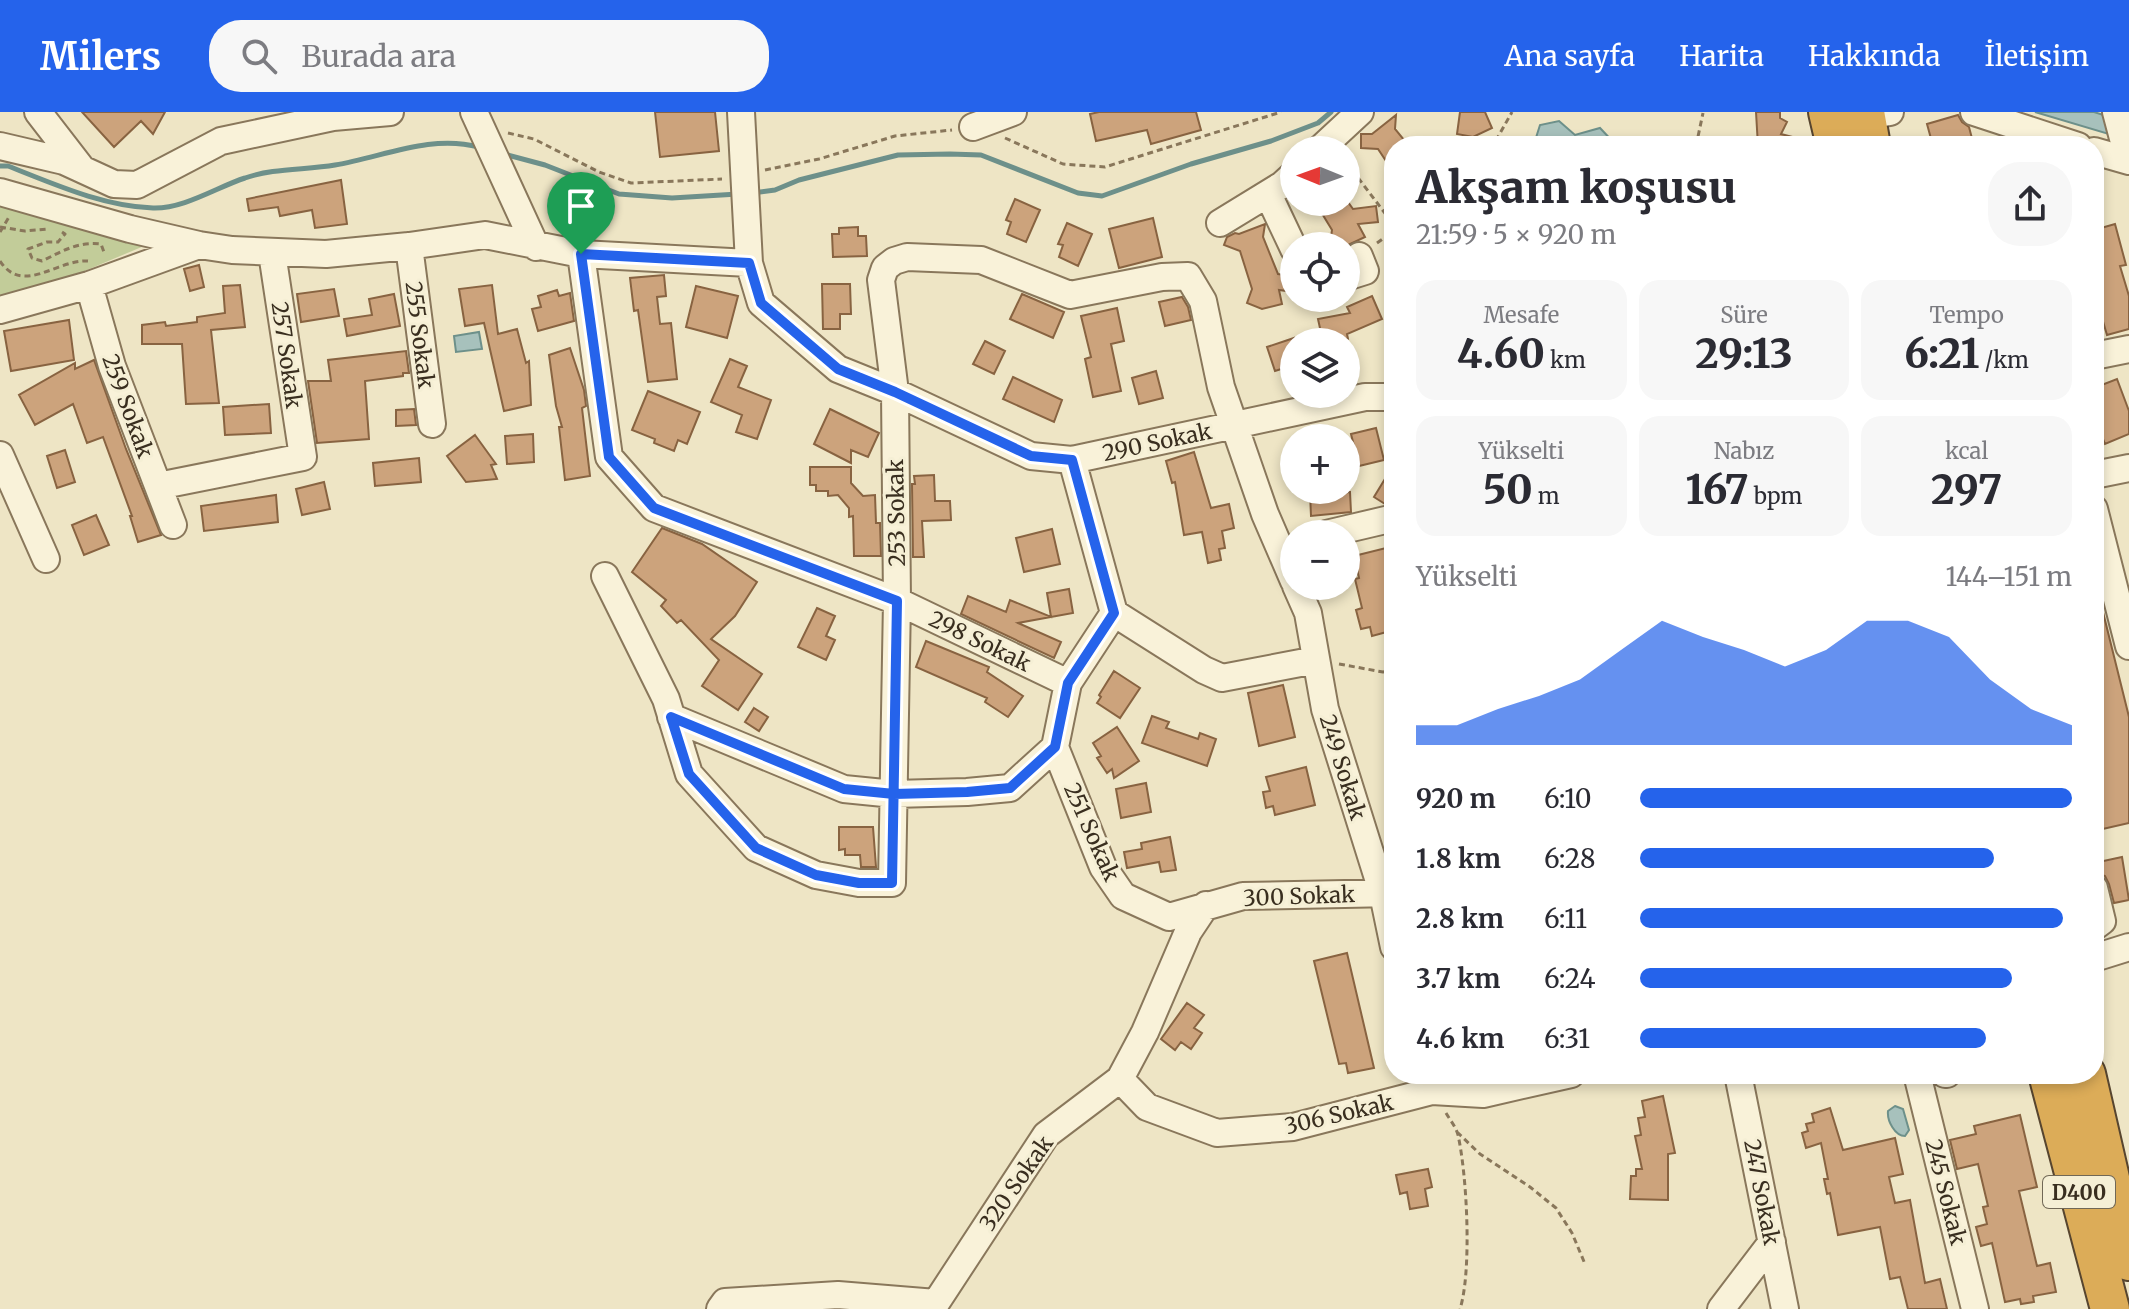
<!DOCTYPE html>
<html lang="tr">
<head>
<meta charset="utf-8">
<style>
  :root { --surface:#fff; --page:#f7f7f7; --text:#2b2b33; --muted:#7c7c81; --accent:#2563eb }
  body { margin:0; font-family:Merriweather,serif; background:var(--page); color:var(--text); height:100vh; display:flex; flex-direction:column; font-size:30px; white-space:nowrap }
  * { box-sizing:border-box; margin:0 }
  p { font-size:26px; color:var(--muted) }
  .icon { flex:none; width:44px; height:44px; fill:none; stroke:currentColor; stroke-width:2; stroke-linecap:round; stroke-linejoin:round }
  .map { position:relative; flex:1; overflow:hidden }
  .drawer { position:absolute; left:1384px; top:24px; width:720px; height:948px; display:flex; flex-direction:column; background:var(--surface); border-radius:32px; box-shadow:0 4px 12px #0003 }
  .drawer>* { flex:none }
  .needle { width:52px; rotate:271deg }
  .fabs { position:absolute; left:1280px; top:24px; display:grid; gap:16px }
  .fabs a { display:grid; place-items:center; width:80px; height:80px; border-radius:50%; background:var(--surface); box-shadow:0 4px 12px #0003; font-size:40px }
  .pin { position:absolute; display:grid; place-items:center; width:68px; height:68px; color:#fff; margin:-82px -34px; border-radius:50% 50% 50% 0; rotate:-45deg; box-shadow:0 0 8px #0007 }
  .pin .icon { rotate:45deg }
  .round { display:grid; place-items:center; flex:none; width:84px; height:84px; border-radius:32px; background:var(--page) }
  .overview { display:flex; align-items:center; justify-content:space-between; height:136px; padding:0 32px }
  h1 { font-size:44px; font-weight:800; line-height:60px }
  .figures { display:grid; grid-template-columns:repeat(3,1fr); gap:12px; height:136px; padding:8px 32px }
  .figures div { display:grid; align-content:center; border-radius:20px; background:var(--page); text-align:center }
  .figures b { font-size:40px; font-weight:800 }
  .figures small { font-size:22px; font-weight:400 }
  .figures p { font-size:22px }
  .chart { height:224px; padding:16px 32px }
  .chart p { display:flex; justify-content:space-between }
  .chart svg { width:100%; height:144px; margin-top:8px; fill:var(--accent); opacity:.7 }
  ul { padding:0 32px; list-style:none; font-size:26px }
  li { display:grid; grid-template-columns:128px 96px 1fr; align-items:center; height:60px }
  li i { height:20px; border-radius:10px; background:var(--accent) }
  header { display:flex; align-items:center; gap:48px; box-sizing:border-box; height:112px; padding:0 40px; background:var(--accent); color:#fff }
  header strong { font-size:38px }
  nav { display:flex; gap:44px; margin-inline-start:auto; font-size:28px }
  .search { width:560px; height:72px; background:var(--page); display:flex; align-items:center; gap:20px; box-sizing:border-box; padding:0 28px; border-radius:32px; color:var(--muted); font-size:30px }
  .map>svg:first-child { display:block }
</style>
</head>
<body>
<header>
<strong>Milers</strong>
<div class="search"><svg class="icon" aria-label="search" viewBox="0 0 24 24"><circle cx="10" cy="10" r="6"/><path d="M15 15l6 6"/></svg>Burada ara</div>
<nav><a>Ana sayfa</a><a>Harita</a><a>Hakkında</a><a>İletişim</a></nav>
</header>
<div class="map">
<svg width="2129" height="1197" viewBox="0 0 2129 1197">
  <rect width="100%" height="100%" fill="#eee5c5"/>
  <path fill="#c2cc99" d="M0 90 143 131 144 134 75 163 0 183Z"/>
  <path fill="#a7c1bc" stroke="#6d908a" stroke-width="2" d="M2035 0H2094L2129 11V28Z
    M1559 9 1575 23 1600 16 1617 34H1536L1534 32 1540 13Z
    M479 220 482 237 456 240 454 224Z
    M1895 994 1903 997 1909 1018 1905 1024C1895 1024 1887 1009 1888 999Z"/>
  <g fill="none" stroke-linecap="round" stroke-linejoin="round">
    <path stroke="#6d908a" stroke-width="5" d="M504 42 545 53 619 82 672 86 738 82
      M0 54H8C54 72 102 94 153 96 184 97 217 75 245 66 273 56 306 58 335 53 383 45 430 22 479 35
      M752 81 775 78 799 68 898 43 950 42 981 43 1078 81 1102 84 1191 52 1271 29 1318 11 1331 0"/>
  </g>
  <path fill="#cca37c" stroke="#886341" stroke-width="2" d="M82 0H165L153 22 141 9 114 35Z
    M655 0H715L719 39 660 45Z
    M1099 0H1196L1201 18 1151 32 1147 18 1096 29 1090 2Z
    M1460 0H1485L1492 16 1473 25 1457 22Z
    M1756 0H1780V6L1787 10 1781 22 1808 29V34H1758Z
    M1396 3 1395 17 1409 34H1394V61L1378 37 1361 36V22H1372Z
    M1958 3 1962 10 1969 15 1974 34H1933L1927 12Z
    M341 68 347 112 315 116 312 98 280 104 278 95 249 99 247 87Z
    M1015 87 1040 98 1026 130 1007 122 1011 110 1006 108Z
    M1315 90H1348L1353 97 1376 94 1378 110 1358 112 1365 125 1346 134 1330 132 1332 118Z
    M1153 106 1162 145 1119 156 1109 117Z
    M1067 111 1092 122 1078 154 1059 145 1063 133 1058 132Z
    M1265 112 1263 125 1278 162 1294 164V180L1279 178 1282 192 1262 197 1247 191 1252 177 1240 139 1224 133 1227 125 1235 121 1239 122Z
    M2115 112 2126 153 2120 154 2129 184V217L2107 223 2094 179V118Z
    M858 115V124H866L867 144 833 145 832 122H839V116Z
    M199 153 204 175 190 179 184 157Z
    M664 163 666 184 657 185 660 212 671 211 677 267 648 270 638 198 634 199 630 166Z
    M822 172H850L851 202H840V217H823Z
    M240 173 245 215 211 218 219 291 186 292 182 232H142V213L165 210 166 214 197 210V205L225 201 223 174Z
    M492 173 498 222 517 217 526 251 529 249 531 293 504 299 484 211 465 214 459 177Z
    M696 174 738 184 727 226 686 215Z
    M334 177 339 204 301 210 297 182Z
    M557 178 559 184 570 181 574 209 538 219 532 197 541 195 538 184Z
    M394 182 400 214 347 224 344 207 372 203 369 187Z
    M1022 182 1064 200 1053 226 1010 207Z
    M1372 184 1382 207 1347 222 1348 227 1323 230 1318 207 1350 201 1347 195Z
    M1182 185 1188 195 1191 208 1165 214 1159 190Z
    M1117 196 1124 229 1111 232 1121 279 1093 285 1085 247 1091 245 1081 204Z
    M69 208 74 248 11 259 4 219Z
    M1294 226V253L1275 259 1267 235Z
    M985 229 1005 239 994 262 973 252Z
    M570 236 584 278 586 294 582 296 590 364 565 368 559 315H562L556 294 549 243Z
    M406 239 409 261H403V264L365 269 369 327 317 331 308 269H331L328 248Z
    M730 247 747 254 738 275 771 288 757 327 736 320 742 303 711 290Z
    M94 248 126 337 161 423 138 430 130 404H132L103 325 87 331 73 292 35 313 19 283 75 251V257Z
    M1156 259 1163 286 1139 292 1132 266Z
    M1013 265 1062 288 1054 310 1003 287Z
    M2117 267 2129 299V322L2105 332 2094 304V276Z
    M648 279 700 300 687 332 678 328 674 339 654 331 655 327 632 318Z
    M269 292 271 321 225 323 223 295Z
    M414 297 416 313 396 314V298Z
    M830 297 879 321 868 345 851 338V351L814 332Z
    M1376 316 1384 348 1359 354 1351 322Z
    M533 322 534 350 507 352 505 324Z
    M475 323 496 352 491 353 497 367 466 370 447 344Z
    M65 338 75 370 57 376 47 344Z
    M1194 340 1211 396 1229 392 1234 416 1222 419 1225 436 1219 437 1221 448 1208 451 1202 420 1184 423 1175 370 1172 371 1166 349Z
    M419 346 421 370 375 374 373 351Z
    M1394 352V390L1385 392 1374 385Z
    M810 355H851V371L863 384 875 383 876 411H880L881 444H854L853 404 849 405V396L838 383 828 384V379H816V373H810Z
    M934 363 935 389H950L951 408 922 409 924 445H913L912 372H915L914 364Z
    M324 370 330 397 302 403 296 377Z
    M1350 380 1351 400 1311 404 1310 381Z
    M276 383 278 410 204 419 201 394Z
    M96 403 109 433 84 443 72 413Z
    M662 416 702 432 757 470 735 504 711 527 762 562 738 598 702 574 719 548 681 508 677 511 661 494 666 488 632 460Z
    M1052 417 1060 452 1024 460 1016 426Z
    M1394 434V469L1389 471 1391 478 1386 480 1394 518 1372 524 1370 515 1361 517 1356 498 1362 496 1355 467 1359 466 1354 444Z
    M1069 477 1073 501 1018 511 1061 530 1054 546 961 502 968 484 1006 500 1010 488 1051 505 1047 481Z
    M2094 484H2099L2129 605V711L2094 719Z
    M817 496 835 504 826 524 835 528 826 548 798 535Z
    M926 529 989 555 987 560 1023 584 1008 605 985 590 987 586 916 555Z
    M1114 559 1140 576 1120 606 1097 591 1101 585 1099 583Z
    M1283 573 1295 625 1259 634 1248 581Z
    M754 596 768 605 759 619 745 610Z
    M1152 604 1169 610 1166 616 1198 627 1200 621 1216 627 1207 654 1142 631Z
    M1117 615 1139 649 1114 666 1112 657 1107 661 1097 646 1101 644 1093 631Z
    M1306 655 1315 693 1275 703 1273 694 1266 696 1263 680 1270 679 1266 665Z
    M1146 671 1151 700 1121 706 1116 677Z
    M839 715H873L876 755H861L860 743H845V737L839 738Z
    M1170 725 1176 758 1161 760 1159 750 1127 756 1124 740 1142 737 1141 731Z
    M2122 745 2129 788 2114 791 2109 772 2105 764 2094 760V751Z
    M1347 841 1374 956 1348 961 1346 951 1339 952 1314 849Z
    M1187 891 1204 903 1194 916 1202 921 1191 937 1181 930 1175 938 1161 927Z
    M1663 984 1675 1041 1668 1042V1088L1630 1087 1631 1064H1636V1057H1642L1635 1024 1641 1023 1638 1006 1645 1005 1642 989Z
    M1830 996 1843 1038 1895 1026 1903 1062 1889 1065 1895 1091 1910 1088 1925 1171 1940 1167 1947 1197H1908L1900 1165 1890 1167 1880 1115 1838 1123 1830 1081 1827 1082 1824 1067H1828L1821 1031 1806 1036 1802 1021 1808 1019 1806 1012 1814 1010 1812 1002Z
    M2020 1003 2037 1075 2019 1079 2037 1154 2050 1151 2056 1180 2033 1184 2034 1190 2021 1192 2020 1187 2005 1190 1992 1131 1981 1134 1976 1115 1987 1112 1983 1095 1988 1094 1978 1052 1957 1057 1950 1028 1976 1022 1974 1014Z
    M1428 1057 1432 1075 1425 1077 1428 1094 1410 1097 1407 1080 1400 1082 1396 1063Z"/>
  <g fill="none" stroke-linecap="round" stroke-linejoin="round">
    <g stroke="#89775b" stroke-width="30">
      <path id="minor" d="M38 0 82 57
        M474 0 536 135
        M741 0 749 151 761 191 838 257 895 280 1031 344 1072 348 1365 285H1394
        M1974 0 2078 34
        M2116 0 2129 49
        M1866 4 1890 0
        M973 15 1013 0
        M0 34 64 49 114 72 137 73 221 29 333 5 390 0
        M1319 38 1360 0
        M2094 39 2129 49
        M0 80 130 117 199 133 232 138 326 142 409 134 485 123 581 142 749 151
        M1268 82 1294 137
        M1220 111 1282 73 1294 62
        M409 134 432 312
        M581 142 609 345 654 396 897 489 1068 571
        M1346 165 1365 159 1359 144
        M89 173 112 254 173 413
        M0 198 89 173 199 133
        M2094 244 2129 237
        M0 343 46 447
        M1072 348 1114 501 1068 571 1055 635 1103 755 1123 784 1169 805 1243 784 1394 781
        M2094 363 2129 356
        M158 374 303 345 272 141
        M2094 397 2129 534
        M1326 422 1394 406
        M605 464 666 587 689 662 756 736 816 763 859 771H892L897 489 895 280 881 168 885 156 894 149 907 145 981 148 1070 183 1162 165 1188 164 1203 189 1221 275 1265 402 1294 469
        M1296 474 1308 501 1325 597 1383 782 1394 835
        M1114 501 1204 558 1222 566 1316 548
        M671 605 844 677 894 682 967 680 1010 676 1055 635
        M2094 776 2102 809 2094 815
        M2094 846 2129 835
        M1738 962 1785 1197
        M1917 962 1975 1197
        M1945 962H1947
        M1120 967 1147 995 1217 1021 1293 1015 1432 979 1483 982 1571 962
        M720 1197 725 1190 838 1183 936 1191
        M932 1197 1046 1023 1120 967 1145 920 1188 820 1206 793
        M1721 1197 1772 1130"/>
    </g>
    <g stroke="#57452f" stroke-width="42">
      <path id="highway" d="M1828 0 1836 34
        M1865 0 1871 34
        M2048 962 2110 1197
        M2086 962 2129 1149"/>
    </g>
    <path stroke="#89775b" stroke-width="3" stroke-dasharray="6 4" stroke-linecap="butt" d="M508 21 534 27 599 60 631 71 722 67
      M1005 26 1063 52 1105 55 1281 0
      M1488 34 1494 32 1512 0
      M1696 34 1703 1
      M1346 50 1394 113
      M765 58 819 47 895 24 952 18
      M0 115 25 119 48 117
      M0 120 9 105
      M62 120 65 122 58 130H47L28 137 32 146 42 149C61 140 78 129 101 132L105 143
      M1377 131 1394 119
      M0 149C23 184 57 147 88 149
      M1339 552 1383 560 1394 557
      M1446 1001C1450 1008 1456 1015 1458 1023 1467 1063 1472 1159 1460 1197
      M1457 1020 1480 1042 1530 1075 1556 1096 1572 1121 1585 1152"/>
    <use href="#minor" stroke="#f9f2d9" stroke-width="26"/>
    <use href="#highway" stroke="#dcac58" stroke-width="38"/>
  </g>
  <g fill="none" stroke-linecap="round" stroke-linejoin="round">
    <g stroke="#fff" stroke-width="16">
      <path id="route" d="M581 142 609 345 654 396 897 489 892 771H859L816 763 756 736 689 662 671 605 844 677 894 682 967 680 1010 676 1055 635 1068 571 1114 501 1072 348 1031 344 895 280 838 257 761 191 749 151 581 142"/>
    </g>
    <use href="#route" stroke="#2563eb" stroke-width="10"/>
  </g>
  <g text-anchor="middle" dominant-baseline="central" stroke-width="6" stroke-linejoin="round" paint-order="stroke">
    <rect fill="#f5efd5" stroke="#716856" stroke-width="2" x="2043" y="1064" width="72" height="32" rx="6"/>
    <g font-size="20" font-weight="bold" fill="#392e1f">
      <text x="2079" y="1080">D400</text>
    </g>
    <g font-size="22" fill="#392e1f" stroke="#f5efd5">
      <text transform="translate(420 223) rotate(83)">255 Sokak</text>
      <text transform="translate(287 243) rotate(82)">257 Sokak</text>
      <text transform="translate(128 294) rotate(70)">259 Sokak</text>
      <text transform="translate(1157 330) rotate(-12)">290 Sokak</text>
      <text transform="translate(896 401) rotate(-91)">253 Sokak</text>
      <text transform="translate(980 529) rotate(26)">298 Sokak</text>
      <text transform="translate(1343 655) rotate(73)">249 Sokak</text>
      <text transform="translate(1092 720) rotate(66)">251 Sokak</text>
      <text transform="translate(1299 784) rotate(-2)">300 Sokak</text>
      <text transform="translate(1339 1002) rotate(-13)">306 Sokak</text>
      <text transform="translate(1016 1071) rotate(-55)">320 Sokak</text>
      <text transform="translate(1762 1080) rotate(79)">247 Sokak</text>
      <text transform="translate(1946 1080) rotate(76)">245 Sokak</text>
    </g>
  </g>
</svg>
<div class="fabs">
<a><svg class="needle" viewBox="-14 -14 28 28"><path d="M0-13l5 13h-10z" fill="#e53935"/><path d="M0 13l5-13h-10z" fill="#7c7c81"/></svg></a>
<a><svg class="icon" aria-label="locate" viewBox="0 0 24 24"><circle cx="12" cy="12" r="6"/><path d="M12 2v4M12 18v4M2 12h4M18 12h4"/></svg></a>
<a><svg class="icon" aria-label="layers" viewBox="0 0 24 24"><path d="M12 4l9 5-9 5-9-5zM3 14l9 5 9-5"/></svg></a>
<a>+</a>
<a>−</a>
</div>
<div class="pin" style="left:581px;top:142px;background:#1e9e55"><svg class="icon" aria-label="arrive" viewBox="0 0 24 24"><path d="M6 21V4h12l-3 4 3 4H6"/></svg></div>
<section class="drawer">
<div class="overview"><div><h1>Akşam koşusu</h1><p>21:59 · 5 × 920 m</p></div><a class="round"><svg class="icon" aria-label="share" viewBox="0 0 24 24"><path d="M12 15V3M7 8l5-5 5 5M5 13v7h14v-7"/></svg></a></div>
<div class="figures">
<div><p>Mesafe</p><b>4.60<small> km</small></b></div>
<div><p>Süre</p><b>29:13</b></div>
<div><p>Tempo</p><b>6:21<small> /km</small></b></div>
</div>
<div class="figures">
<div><p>Yükselti</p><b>50<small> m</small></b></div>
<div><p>Nabız</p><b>167<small> bpm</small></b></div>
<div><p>kcal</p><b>297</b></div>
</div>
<div class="chart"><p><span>Yükselti</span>144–151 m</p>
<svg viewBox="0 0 160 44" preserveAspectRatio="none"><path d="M0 44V38L10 38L20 33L30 29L40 24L50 15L60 6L70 11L80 15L90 20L100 15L110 6L120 6L130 11L140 24L150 33L160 38V44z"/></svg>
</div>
<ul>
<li><b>920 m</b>6:10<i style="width:100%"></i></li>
<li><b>1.8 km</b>6:28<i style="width:82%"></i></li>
<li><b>2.8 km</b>6:11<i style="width:98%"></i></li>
<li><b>3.7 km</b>6:24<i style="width:86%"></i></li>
<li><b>4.6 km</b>6:31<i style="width:80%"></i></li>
</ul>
</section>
</div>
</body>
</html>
